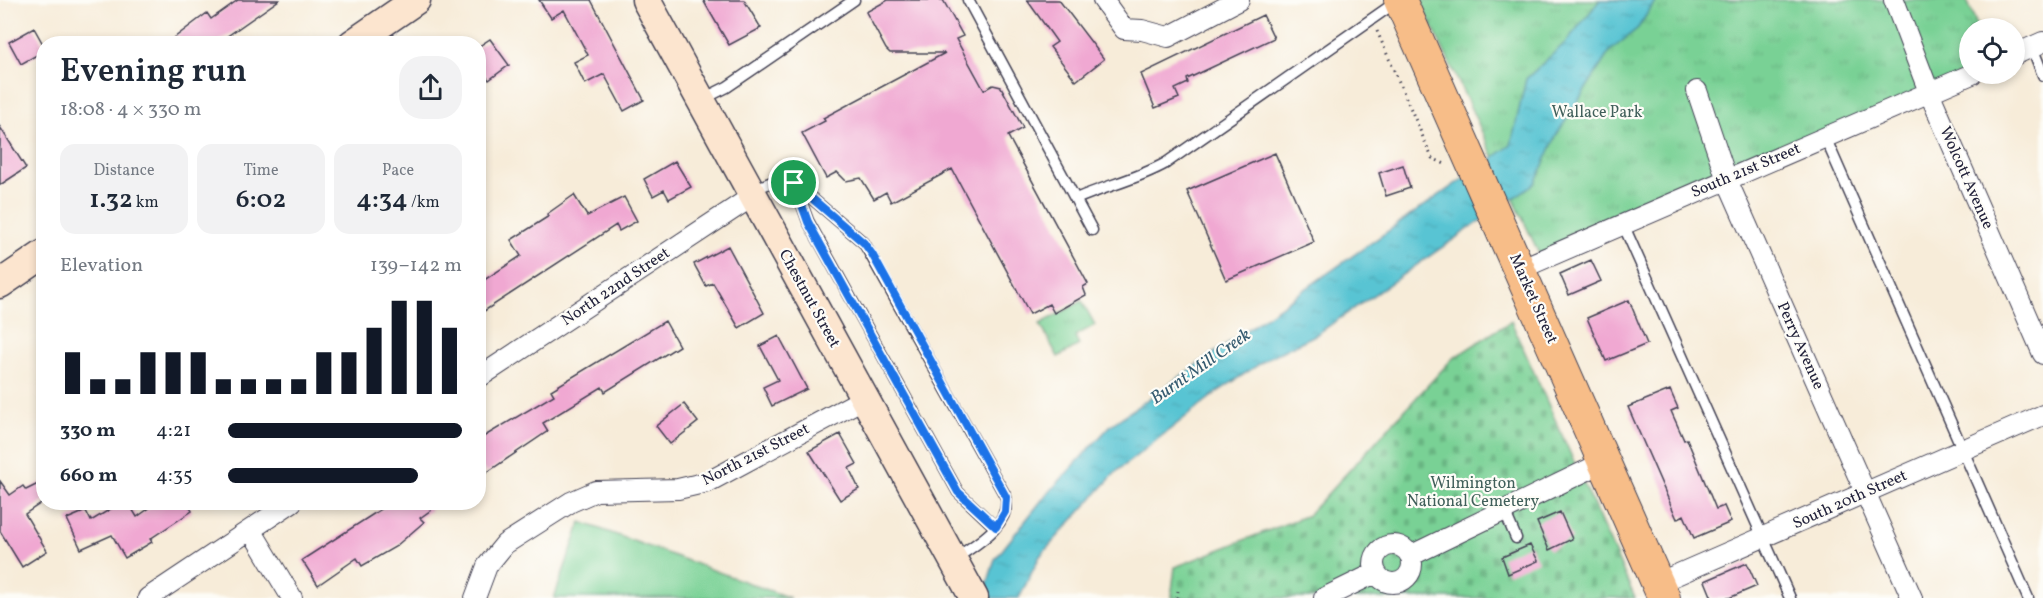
<!DOCTYPE html>
<html lang="en">
<head>
<meta charset="utf-8">
<style>
  :root { --surface:#fff; --page:#f2f2f3; --text:#1f2937; --muted:#747a83; --accent:#111827 }
  body { margin:0; font-family:Vollkorn,serif; background:var(--page); color:var(--text); height:100vh; display:flex; flex-direction:column; font-size:22px; white-space:nowrap }
  * { box-sizing:border-box; margin:0 }
  p { font-size:20px; color:var(--muted) }
  .icon { flex:none; width:33px; height:33px; fill:none; stroke:currentColor; stroke-width:2; stroke-linecap:round; stroke-linejoin:round }
  .map { position:relative; flex:1; overflow:hidden }
  .sheet { position:absolute; left:36px; top:36px; width:450px; height:474px; display:flex; flex-direction:column; background:var(--surface); border-radius:24px; box-shadow:0 3px 9px #0003 }
  .sheet>* { flex:none }
  .fabs { position:absolute; left:1959px; top:18px; display:grid; gap:12px }
  .fabs a { display:grid; place-items:center; width:66px; height:66px; border-radius:50%; background:var(--surface); box-shadow:0 3px 9px #0003; font-size:30px }
  .pin { position:absolute; display:grid; place-items:center; width:51px; height:51px; color:#fff; margin:-26px; border:3px solid #fff; border-radius:50%; box-shadow:0 2px 6px #0007 }
  .round { display:grid; place-items:center; flex:none; width:63px; height:63px; border-radius:24px; background:var(--page) }
  .overview { display:flex; align-items:center; justify-content:space-between; height:102px; padding:0 24px }
  h1 { font-size:33px; font-weight:600; line-height:45px }
  .figures { display:grid; grid-template-columns:repeat(3,1fr); gap:9px; height:102px; padding:6px 24px }
  .figures div { display:grid; align-content:center; border-radius:15px; background:var(--page); text-align:center }
  .figures b { font-size:26px; font-weight:600 }
  .figures small { font-size:16px; font-weight:400 }
  .figures p { font-size:16px }
  .chart { height:168px; padding:12px 24px }
  .chart p { display:flex; justify-content:space-between }
  .chart svg { width:100%; height:108px; margin-top:6px; stroke:var(--accent); stroke-width:6 }
  ul { padding:0 24px; list-style:none; font-size:20px }
  li { display:grid; grid-template-columns:96px 72px 1fr; align-items:center; height:45px }
  li i { height:15px; border-radius:8px; background:var(--accent) }
  .map>svg:first-child { display:block }
</style>
</head>
<body>
<div class="map">
<svg width="2043" height="598" viewBox="0 0 2043 598">
  <defs>
    <pattern id="cemetery-stones" width="16" height="16" patternUnits="userSpaceOnUse" patternTransform="scale(1.5)"><rect width="16" height="16" fill="#79d195"/><path d="M2 7V4a2 2 0 0 1 4 0v3zM10 15v-3a2 2 0 0 1 4 0v3z" fill="#68b381"/></pattern>
    <pattern id="park-tufts" width="24" height="20" patternUnits="userSpaceOnUse" patternTransform="scale(1.5)"><rect width="24" height="20" fill="#79d195"/><path d="M3 7l-1-3M5 7V3M7 7l1-3M15 17l-1-3M17 17v-4M19 17l1-3" fill="none" stroke="#68b381"/></pattern>
    <pattern id="water-ripples" width="26" height="14" patternUnits="userSpaceOnUse" patternTransform="scale(1.5)"><rect width="26" height="14" fill="#59c4d3"/><path d="M2 4q2-2 4 0t4 0M15 11q2-2 4 0t4 0" fill="none" stroke="#4da8b6"/></pattern>
  </defs>
  <rect width="100%" height="100%" fill="#fdfcf7"/>
  <filter id="ink" filterUnits="userSpaceOnUse"><feTurbulence type="fractalNoise" baseFrequency=".0167" numOctaves="2"/><feDisplacementMap in="SourceGraphic" scale="12" xChannelSelector="R" yChannelSelector="G"/><feConvolveMatrix kernelMatrix="1 2 1 2 8 2 1 2 1" color-interpolation-filters="sRGB"/></filter>
  <filter id="wash" filterUnits="userSpaceOnUse"><feTurbulence type="fractalNoise" baseFrequency=".008" numOctaves="4" result="noise"/><feDisplacementMap in="SourceGraphic" scale="24" xChannelSelector="R" yChannelSelector="G"/><feGaussianBlur stdDeviation="1.35" result="paint"/><feColorMatrix in="noise" values="0 0 0 0 0 0 0 0 0 0 0 0 0 0 0 0 0 1.4 0 .05"/><feComposite in="paint" operator="in"/></filter>
  <g filter="url(#wash)">
    <rect width="100%" height="100%" fill="#f7ecd9"/>
    <path fill="url(#cemetery-stones)" stroke="#4e7a68" stroke-width="1.5" d="M1511 321 1635 598H1171L1175 567 1308 515 1452 359Z"/>
    <path fill="url(#park-tufts)" stroke="#4e7a68" stroke-width="1.5" d="M1420 0H1967L1978 28H1970V74L1542 260Z
      M1082 301 1095 325 1075 336 1079 345 1058 357 1040 324Z"/>
    <path fill="#79d195" stroke="#4e7a68" stroke-width="1.5" d="M581 522 790 598H554Z"/>
    <path fill="url(#water-ripples)" stroke="#3e7387" stroke-width="1.5" d="M1600 0H1656L1638 28 1610 51 1557 134 1535 183 1317 334 1270 357 1216 393 1116 472 1040 556 1019 598H983L995 559 1042 500 1111 425 1511 145 1526 79 1566 42Z"/>
    <g id="blocks">
      <path fill="#f0a8d2" d="M238 0H279L216 44H166L207 13 211 19Z
        M539 0H591L644 100 624 111 604 74 585 84 574 62 588 55 564 10 551 18Z
        M703 0H744L761 28 729 45Z
        M888 0H943L963 36 956 39 984 90 993 85 1001 87 1023 128 1008 136 1088 284 1083 287 1086 295 1054 313 1049 304 1030 314 952 169 891 202 886 192 874 199 861 178 846 181 837 172 826 178 802 133 825 121 823 118 945 53H890L886 49 866 12Z
        M1027 0H1059L1104 59 1076 81 1050 47 1057 42Z
        M1263 15 1274 38 1187 79 1188 83 1175 89 1179 98 1155 108 1141 74Z
        M34 28 44 46V51L21 64 9 42Z
        M490 39 509 65 489 80 478 66V47Z
        M0 127 26 168 0 185Z
        M1275 153 1314 242 1226 280 1187 191Z
        M675 161 691 187 669 199 664 190 653 196 644 179Z
        M1403 165 1410 188 1386 196 1379 173Z
        M574 195 587 216 624 197 637 221 619 231 616 225 478 315V284L521 256 511 240 549 216 547 214Z
        M728 246 764 313 739 328 713 283 706 286 694 264Z
        M1591 260 1601 281 1569 295 1560 274Z
        M1629 300 1647 344 1606 361 1587 318Z
        M665 321 679 346 605 392 602 387 543 423 548 431 486 473 478 461V440L554 395 551 390Z
        M779 336 807 389 772 406 763 387 778 380 760 346Z
        M1670 390 1678 408 1671 411 1684 440 1687 439 1716 509 1724 506 1731 522 1694 538 1684 515 1677 519 1628 407Z
        M684 404 698 422 670 444 656 426Z
        M840 434 857 464 849 468 859 489 840 500 809 451Z
        M0 481 10 495 23 486 26 490 44 481V501L25 514 47 551 22 567 0 531Z
        M122 502H128L137 517 158 502H187L192 511 150 539 152 542 125 558 112 535 81 549 67 519 86 511 91 521Z
        M392 502H425L431 510 420 518 424 522 395 547 362 566 357 558 318 585 302 560Z
        M1560 512 1572 539 1549 550 1537 522Z
        M1530 545 1538 561 1508 574 1502 557Z
        M1747 563 1757 586 1729 598H1712L1705 581Z"/>
    </g>
  </g>
  <g filter="url(#ink)">
    <use href="#blocks" fill-opacity="0" stroke="#424053" stroke-width="1.5"/>
    <g fill="none" stroke-linecap="round" stroke-linejoin="round">
      <g stroke="#424053" stroke-width="13">
        <path id="lane" d="M968 0 1092 230
          M2032 47 2043 75
          M701 100 727 87 854 0
          M1825 137 2028 598
          M794 183 808 221 958 492 995 527
          M752 190 777 180 794 183 864 243 1006 497C1011 526 973 546 953 560
          M1076 199C1105 186 1138 179 1166 163L1399 0
          M1623 224 1790 598
          M1504 510 1516 538"/>
      </g>
      <g stroke="#424053" stroke-width="22">
        <path id="street" d="M1103 0 1124 29 1142 30 1168 37 1239 0
          M1894 0 1929 92 2043 354
          M2014 55 2043 42
          M1697 91 1727 180 1912 598
          M1520 269 1972 74
          M478 378 753 196
          M251 530 292 598
          M1374 564a19 19 0 1 1 38 0a19 19 0 1 1-38 0Z
          M1410 556 1604 462
          M1658 583 2043 415
          M148 598 292 502
          M475 598 487 566 505 544 571 502 596 491 678 489 708 482 863 399
          M1324 598 1375 573"/>
      </g>
      <g stroke="#424053" stroke-width="31">
        <path id="secondary" d="M646 0 974 598
          M352 44 416 0
          M0 284 44 254"/>
      </g>
      <g stroke="#424053" stroke-width="34">
        <path id="primary" d="M1400 0 1664 598"/>
      </g>
      <path stroke="#424053" stroke-width="3" stroke-dasharray="1.5 4.5" stroke-linecap="butt" d="M1377 31 1432 158 1447 165
        M1177 598 1178 591"/>
      <use href="#lane" stroke="#fff" stroke-width="10"/>
      <use href="#street" stroke="#fff" stroke-width="20"/>
      <use href="#secondary" stroke="#fce5cf" stroke-width="28"/>
      <use href="#primary" stroke="#f7bd88" stroke-width="32"/>
    </g>
  </g>
  <g fill="none" stroke-linecap="round" stroke-linejoin="round" filter="url(#ink)">
    <g stroke="#fff" stroke-width="12">
      <path id="route" d="M794 183 864 243 872 254 1006 497 1005 512 996 527 958 492 808 222Z"/>
    </g>
    <use href="#route" stroke="#1a73e8" stroke-width="8"/>
  </g>
  <g text-anchor="middle" dominant-baseline="central" stroke-width="4.5" stroke-linejoin="round" paint-order="stroke">
    <g font-size="16" fill="#405f5a" stroke="#fdfcf7">
      <text x="1597" y="113">Wallace Park</text>
      <text x="1473" y="484">Wilmington<tspan x="1473" dy="18">National Cemetery</tspan></text>
    </g>
    <g font-size="16" fill="#22223b" stroke="#fdfcf7">
      <text transform="translate(1746 171) rotate(-23)">South 21st Street</text>
      <text transform="translate(1966 178) rotate(66)">Wolcott Avenue</text>
      <text transform="translate(616 287) rotate(-34)">North 22nd Street</text>
      <text transform="translate(809 299) rotate(61)">Chestnut Street</text>
      <text transform="translate(1533 299) rotate(66)">Market Street</text>
      <text transform="translate(1800 346) rotate(66)">Perry Avenue</text>
      <text transform="translate(756 455) rotate(-27)">North 21st Street</text>
      <text transform="translate(1850 500) rotate(-24)">South 20th Street</text>
    </g>
    <g font-size="18" font-style="italic" fill="#355b70" stroke="#fdfcf7">
      <text transform="translate(1201 367) rotate(-35)">Burnt Mill Creek</text>
    </g>
  </g>
</svg>
<div class="fabs">
<a><svg class="icon" aria-label="locate" viewBox="0 0 24 24"><circle cx="12" cy="12" r="6"/><path d="M12 2v4M12 18v4M2 12h4M18 12h4"/></svg></a>
</div>
<div class="pin" style="left:794px;top:183px;background:#1e9e55"><svg class="icon" aria-label="arrive" viewBox="0 0 24 24"><path d="M6 21V4h12l-3 4 3 4H6"/></svg></div>
<section class="sheet">
<div class="overview"><div><h1>Evening run</h1><p>18:08 · 4 × 330 m</p></div><a class="round"><svg class="icon" aria-label="share" viewBox="0 0 24 24"><path d="M12 15V3M7 8l5-5 5 5M5 13v7h14v-7"/></svg></a></div>
<div class="figures">
<div><p>Distance</p><b>1.32<small> km</small></b></div>
<div><p>Time</p><b>6:02</b></div>
<div><p>Pace</p><b>4:34<small> /km</small></b></div>
</div>
<div class="chart"><p><span>Elevation</span>139–142 m</p>
<svg viewBox="0 0 160 44" preserveAspectRatio="none"><path d="M5 44V27M15 44V38M25 44V38M35 44V27M45 44V27M55 44V27M65 44V38M75 44V38M85 44V38M95 44V38M105 44V27M115 44V27M125 44V17M135 44V6M145 44V6M155 44V17"/></svg>
</div>
<ul>
<li><b>330 m</b>4:21<i style="width:100%"></i></li>
<li><b>660 m</b>4:35<i style="width:81%"></i></li>
</ul>
</section>
</div>
</body>
</html>
